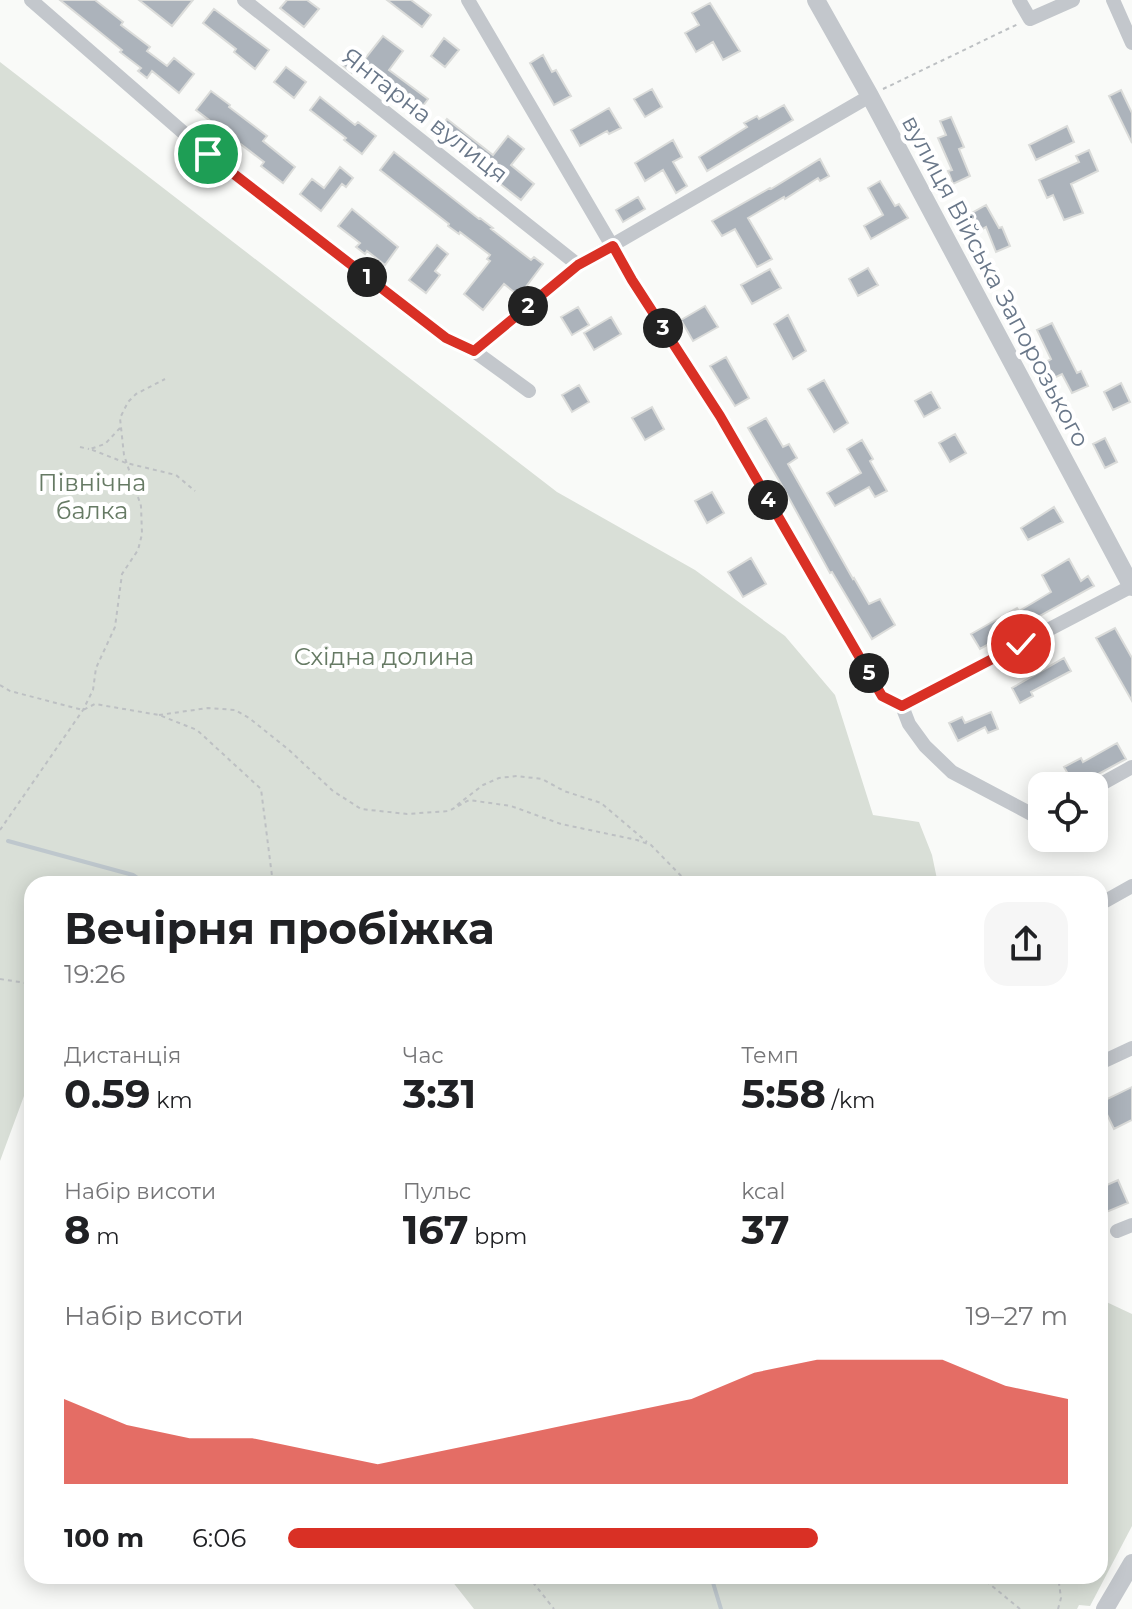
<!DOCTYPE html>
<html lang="uk">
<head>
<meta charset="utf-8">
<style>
  :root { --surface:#fff; --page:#f6f6f6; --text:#202124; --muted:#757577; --accent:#d93025 }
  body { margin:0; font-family:Montserrat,sans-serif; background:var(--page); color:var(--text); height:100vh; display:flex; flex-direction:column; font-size:30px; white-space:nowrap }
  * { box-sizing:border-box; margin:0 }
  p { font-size:26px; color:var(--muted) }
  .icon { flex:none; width:44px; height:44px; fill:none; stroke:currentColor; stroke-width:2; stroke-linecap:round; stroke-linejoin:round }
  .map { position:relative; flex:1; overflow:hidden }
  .details { position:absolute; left:24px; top:876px; width:1084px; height:708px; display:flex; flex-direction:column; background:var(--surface); border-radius:24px; box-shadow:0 4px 20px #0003 }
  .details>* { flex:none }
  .fabs { position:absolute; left:1028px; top:772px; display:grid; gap:16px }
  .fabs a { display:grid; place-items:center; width:80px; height:80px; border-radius:16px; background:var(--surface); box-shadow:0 4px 20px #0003; font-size:40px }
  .pin { position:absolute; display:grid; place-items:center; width:68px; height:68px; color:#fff; margin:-34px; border:4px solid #fff; border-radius:50%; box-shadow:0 2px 8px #0007 }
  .km { position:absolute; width:40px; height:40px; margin:-20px; border-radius:50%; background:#222; color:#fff; font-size:22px; line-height:40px; text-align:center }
  .round { display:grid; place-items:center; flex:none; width:84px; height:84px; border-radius:24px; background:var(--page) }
  .overview { display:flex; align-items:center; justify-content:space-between; height:136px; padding:0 40px }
  h1 { font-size:44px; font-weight:700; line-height:60px }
  .figures { display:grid; grid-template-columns:repeat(3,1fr); gap:12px; height:136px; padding:8px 40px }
  .figures div { display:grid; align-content:center }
  .figures b { font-size:40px; font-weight:700 }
  .figures small { font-size:22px; font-weight:400 }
  .figures p { font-size:22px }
  .chart { height:224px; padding:16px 40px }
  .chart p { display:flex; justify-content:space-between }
  .chart svg { width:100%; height:144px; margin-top:8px; fill:var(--accent); opacity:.7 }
  ul { padding:0 40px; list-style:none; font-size:26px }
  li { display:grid; grid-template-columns:128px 96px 1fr; align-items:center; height:60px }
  li i { height:20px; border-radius:10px; background:var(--accent) }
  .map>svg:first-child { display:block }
</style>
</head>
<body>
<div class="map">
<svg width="1132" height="1609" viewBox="0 0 1132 1609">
  <rect width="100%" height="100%" fill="#f9faf8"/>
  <path fill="#d9dfd7" d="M0 62 557 492 695 570 785 636 835 695 873 815 919 822 932 855 938 884H32V1082L24 1096 0 1161Z
    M1100 1299 1132 1314V1526L1090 1606 1079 1605 1077 1609H474L448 1576H1100Z"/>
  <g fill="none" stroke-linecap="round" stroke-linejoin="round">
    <path stroke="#bec7cd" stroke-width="4" d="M8 841 133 875 146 884
      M711 1576 721 1609"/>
  </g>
  <path fill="#acb3bb" stroke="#dbdcda" stroke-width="2" d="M60 0H95L123 22 121 25 150 47 147 51 167 66 174 58 194 74 179 93 152 71 147 78 138 71 141 68 120 52 122 50Z
    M139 0H193L172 26Z
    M287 0H307L319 9 304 27 280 8Z
    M387 0H411L431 15 422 27Z
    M710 3 740 51 723 60 713 42 696 52 685 33 699 25 692 13Z
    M214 9 269 50 255 69 234 52 236 49 203 23Z
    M383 36 403 51 389 70 428 99 417 114 355 68 352 73 341 64 352 50 364 60Z
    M444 38 459 50 445 67 431 56Z
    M543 55 552 72 556 70 571 96 554 105 530 63Z
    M286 67 306 82 294 98 274 82Z
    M652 89 662 107 645 117 634 99Z
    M1121 90 1132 113V143L1109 96Z
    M211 91 230 105 229 107 267 136 263 141 295 167 283 183 261 166 264 162 196 110Z
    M320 97 355 125 358 122 376 136 362 154 344 140 346 138 310 110Z
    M784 105 793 120 707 171 699 157 747 127 744 123 757 116 759 119Z
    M609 108 621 128 609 134 607 131 580 146 571 130Z
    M951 117 964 147 959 149 970 176 953 184 948 171 952 170 938 138 946 135 940 121Z
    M447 119 493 155 508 136 524 149 511 165 534 184 521 200 436 134Z
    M1067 126 1074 142 1036 160 1029 145Z
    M673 140 682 157 673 162 687 186 676 193 663 170 645 181 635 163Z
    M1089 150 1098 171 1071 184 1083 213 1064 220 1053 195 1047 198 1039 180 1079 162 1076 156Z
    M394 152 479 219 480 218 493 228 491 229 531 260 534 257 543 264 519 296 504 284 483 310 464 294 490 261 487 259 490 255 460 232 459 234 448 226 449 224 380 170Z
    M820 159 829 176 820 181 818 178 785 199 784 197 748 218 772 259 757 267 735 229 722 236 712 221 770 188 771 189Z
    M340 167 353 178 346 187 342 184 321 211 300 194 312 179 324 188Z
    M880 181 895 206 899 204 908 218 871 239 864 226 883 215 868 188Z
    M638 197 645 209 623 222 616 210Z
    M986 205 999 228 1002 227 1010 246 996 252 986 227 979 231 970 214Z
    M352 209 398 247 385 265 367 251 365 254 356 247 360 243 338 226Z
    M437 245 448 254 435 271 440 275 426 293 409 280Z
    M868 268 878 285 858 296 849 279Z
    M770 269 781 288 752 304 741 285Z
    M705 306 718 327 693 341 681 320Z
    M578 307 589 325 572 335 561 317Z
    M788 315 806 351 793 359 774 324Z
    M611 317 621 334 594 350 584 333Z
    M1052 323 1077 373 1081 371 1088 386 1072 393 1062 374 1054 378 1046 362 1051 359 1037 330Z
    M726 357 749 398 735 406 710 366Z
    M824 380 848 423 834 432 808 389Z
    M1121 383 1130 402 1113 410 1104 392Z
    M579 385 589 402 572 412 562 395Z
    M931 392 940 408 924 417 915 401Z
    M652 407 664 429 645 440 632 418Z
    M766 418 783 447 789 444 797 458 788 464 853 579 854 578 869 604 880 599 895 625 872 639 832 572 830 573 784 489 748 428Z
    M955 434 966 453 950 462 939 443Z
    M1105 438 1117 462 1105 468 1093 444Z
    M862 440 873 459 870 461 887 491 875 497 869 487 835 506 827 493 861 473 847 449Z
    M712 492 724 513 707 523 695 501Z
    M1054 507 1063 522 1028 540 1021 528Z
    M751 558 766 584 743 597 728 572Z
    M1069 559 1081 581 1088 576 1094 586 980 649 971 634 1017 608 1019 611 1051 592 1042 575Z
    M1115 628 1132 658V701L1096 638Z
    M1064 658 1071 671 1031 692 1033 696 1020 703 1012 688Z
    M991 712 998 729 988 733 985 727 958 741 949 723 962 717 965 723Z
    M1117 743 1126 759 1089 779 1084 786H1075L1064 767 1081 758 1083 762Z
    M1132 1087V1120L1114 1129 1101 1102Z
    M1118 1180 1128 1203 1104 1213 1100 1203V1188Z"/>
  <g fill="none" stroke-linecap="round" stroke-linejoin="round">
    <path stroke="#bdc0c3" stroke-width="2" stroke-dasharray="4 4" stroke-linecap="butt" d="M883 89 1018 24
      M120 428 105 444 90 449 126 463 176 475 195 491
      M80 447 89 449
      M0 685 10 691 83 710 95 704 159 715 197 730 261 789 273 884
      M159 715 208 708 235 710 249 718 289 750 333 791 361 809 407 814 449 811 469 800 511 806 561 824 637 840 651 845 689 884
      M457 805 483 785 499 778 517 776 542 779 564 791 601 803 647 842
      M0 830 83 710 93 690 96 668 115 627 122 574 138 550 142 534 141 506 124 455 120 418 128 402 136 394 165 379
      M0 979 32 984
      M528 1576 554 1609
      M980 1576 1020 1609
      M1058 1609 1061 1598 1058 1576"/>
    <path stroke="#c3c7cc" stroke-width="14" d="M31 0 208 154 446 338 474 351 529 391
      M244 0 578 265
      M468 0 632 280 720 416 882 696 902 706 909 724 925 746 952 772 1037 817 1042 815
      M1019 0 1030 19 1073 0
      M1113 0 1132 43
      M474 351 578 265 870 96
      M902 706 1132 586
      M1094 788 1132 767
      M1100 904 1132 886
      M1100 1063 1132 1048
      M1117 1231 1132 1225"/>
    <path stroke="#c3c7cc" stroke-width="18" d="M816 0 870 96 1132 587
      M1105 1609 1132 1563"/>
  </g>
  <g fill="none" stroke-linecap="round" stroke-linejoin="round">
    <g stroke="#fff" stroke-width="16">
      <path id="route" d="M208 154 446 338 474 351 578 265 613 246 632 280 720 416 882 696 902 706 1021 644"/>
    </g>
    <use href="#route" stroke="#d93025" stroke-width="10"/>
  </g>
  <g text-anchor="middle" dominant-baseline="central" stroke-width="8" stroke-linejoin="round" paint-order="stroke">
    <g font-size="24" fill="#697789" stroke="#fff">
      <text transform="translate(425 115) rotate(38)">Янтарна вулиця</text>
      <text transform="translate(996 281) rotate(62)">вулиця Війська Запорозького</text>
    </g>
    <g font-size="24" fill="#667a64" stroke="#fff">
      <text x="92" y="482">Північна<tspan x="92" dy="28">балка</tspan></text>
      <text x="384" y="656">Східна долина</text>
    </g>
  </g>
</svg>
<div class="fabs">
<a><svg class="icon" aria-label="locate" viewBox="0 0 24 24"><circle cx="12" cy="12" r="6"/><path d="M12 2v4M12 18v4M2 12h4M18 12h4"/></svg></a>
</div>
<div class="pin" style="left:208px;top:154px;background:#1e9e55"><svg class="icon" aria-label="arrive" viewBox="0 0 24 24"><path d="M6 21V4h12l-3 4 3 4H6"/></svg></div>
<div class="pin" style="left:1021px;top:644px;background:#d93025"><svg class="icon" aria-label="check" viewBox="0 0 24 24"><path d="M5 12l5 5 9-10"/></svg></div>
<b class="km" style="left:367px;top:277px">1</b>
<b class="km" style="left:528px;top:306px">2</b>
<b class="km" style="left:663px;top:328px">3</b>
<b class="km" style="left:768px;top:500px">4</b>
<b class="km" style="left:869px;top:673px">5</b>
<section class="details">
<div class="overview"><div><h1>Вечірня пробіжка</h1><p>19:26</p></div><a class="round"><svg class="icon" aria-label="share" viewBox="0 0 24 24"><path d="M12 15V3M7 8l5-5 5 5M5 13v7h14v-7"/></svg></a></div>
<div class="figures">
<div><p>Дистанція</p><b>0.59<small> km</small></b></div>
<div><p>Час</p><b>3:31</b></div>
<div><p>Темп</p><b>5:58<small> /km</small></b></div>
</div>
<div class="figures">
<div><p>Набір висоти</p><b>8<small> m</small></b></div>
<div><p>Пульс</p><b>167<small> bpm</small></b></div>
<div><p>kcal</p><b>37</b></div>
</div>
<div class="chart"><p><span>Набір висоти</span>19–27 m</p>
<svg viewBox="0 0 160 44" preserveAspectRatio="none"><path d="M0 44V18L10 26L20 30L30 30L40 34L50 38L60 34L70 30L80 26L90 22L100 18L110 10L120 6L130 6L140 6L150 14L160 18V44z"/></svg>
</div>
<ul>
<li><b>100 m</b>6:06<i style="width:68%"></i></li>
</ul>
</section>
</div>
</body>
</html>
